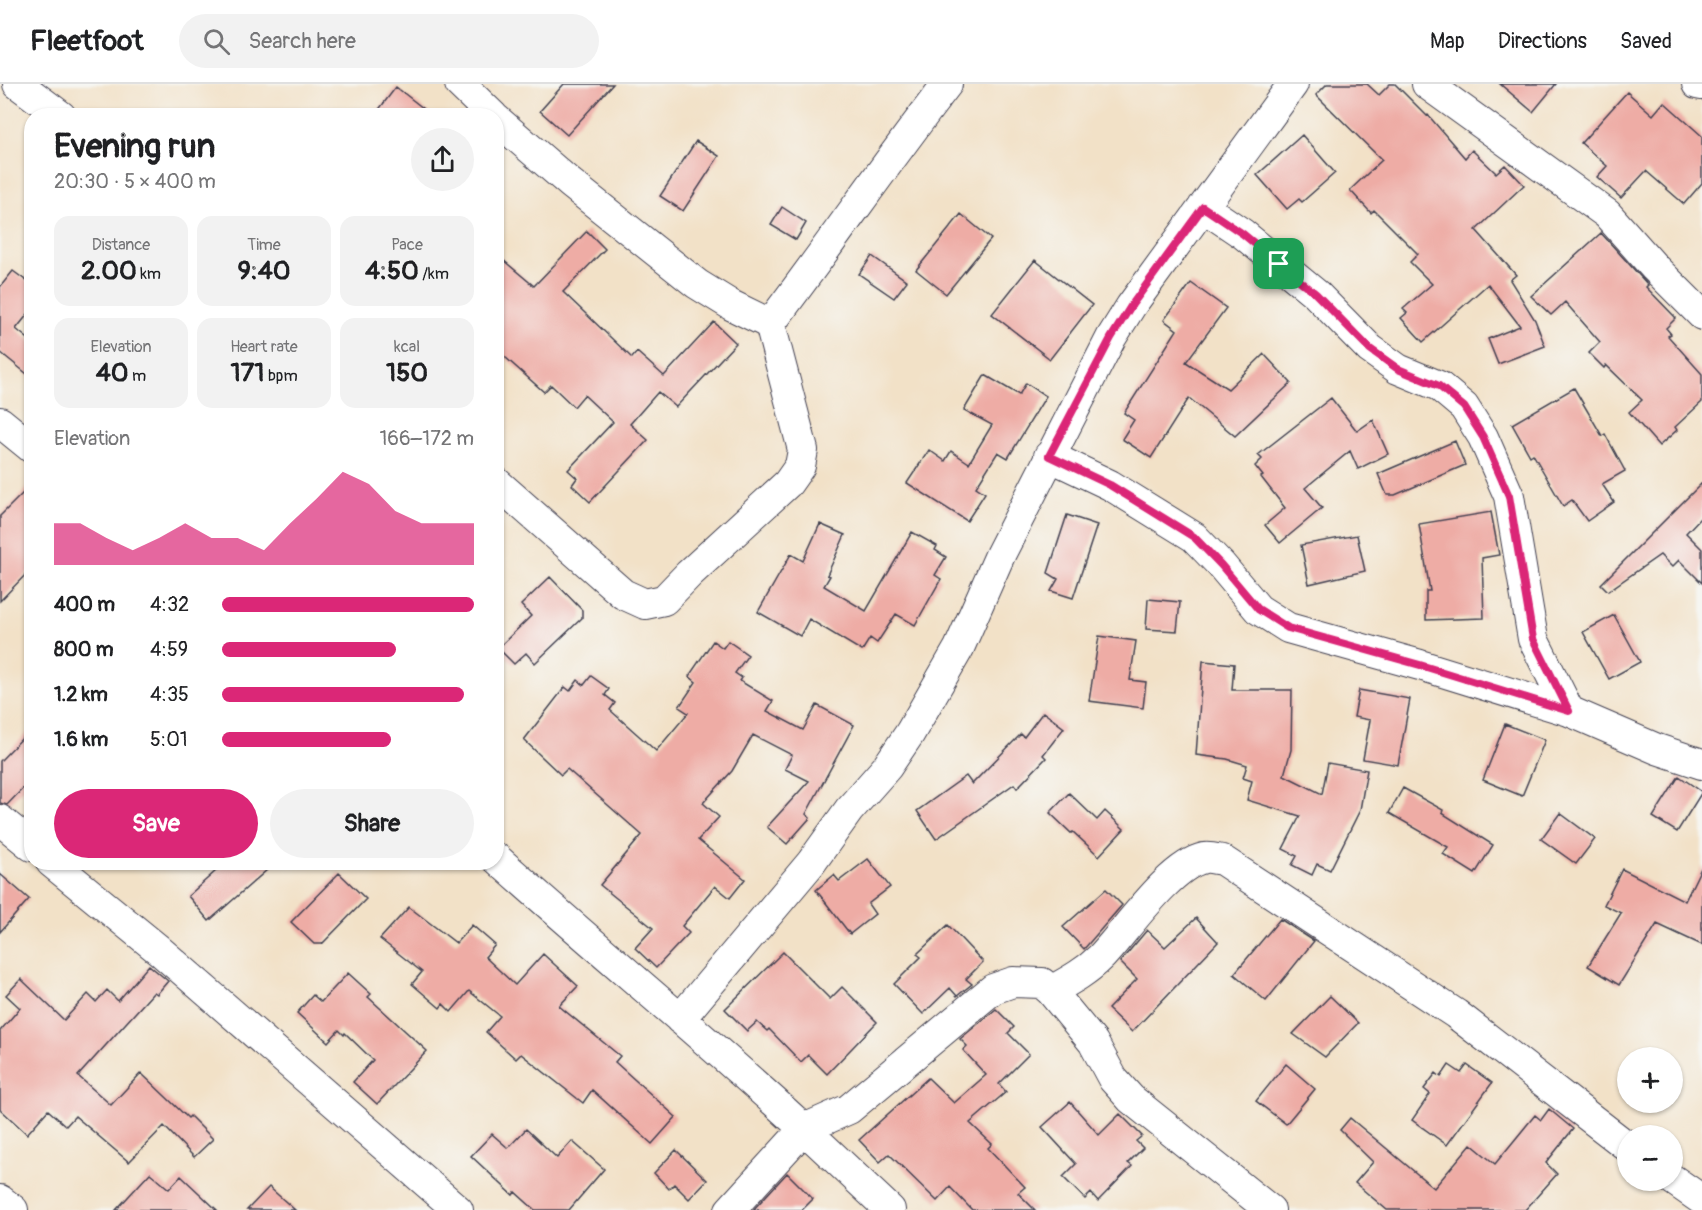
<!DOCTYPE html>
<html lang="en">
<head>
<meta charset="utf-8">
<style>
  :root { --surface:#fff; --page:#f2f2f2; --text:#202124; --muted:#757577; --line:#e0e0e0; --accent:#db2777 }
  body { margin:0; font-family:Pangolin,sans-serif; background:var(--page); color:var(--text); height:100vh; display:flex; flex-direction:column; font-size:22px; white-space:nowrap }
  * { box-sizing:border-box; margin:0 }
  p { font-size:20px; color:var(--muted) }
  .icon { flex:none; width:33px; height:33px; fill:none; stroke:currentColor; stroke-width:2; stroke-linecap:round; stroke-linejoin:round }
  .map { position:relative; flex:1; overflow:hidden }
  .details { position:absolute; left:24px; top:24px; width:480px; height:762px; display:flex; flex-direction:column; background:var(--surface); border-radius:24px; box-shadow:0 2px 4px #0004 }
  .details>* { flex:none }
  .buttons { position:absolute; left:1617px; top:963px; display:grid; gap:12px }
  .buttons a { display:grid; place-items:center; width:66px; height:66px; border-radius:50%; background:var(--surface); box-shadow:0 2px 4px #0004; font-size:30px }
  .pin { position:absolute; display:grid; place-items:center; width:51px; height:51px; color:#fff; margin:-26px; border-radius:12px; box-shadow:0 3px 9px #0006 }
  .round { display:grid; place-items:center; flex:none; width:63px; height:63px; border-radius:32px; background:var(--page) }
  .summary { display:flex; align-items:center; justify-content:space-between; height:102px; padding:0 30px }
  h1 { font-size:33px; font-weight:800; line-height:45px }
  .metrics { display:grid; grid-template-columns:repeat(3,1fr); gap:9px; height:102px; padding:6px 30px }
  .metrics div { display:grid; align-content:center; border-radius:15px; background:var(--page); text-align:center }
  .metrics b { font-size:26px; font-weight:800 }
  .metrics small { font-size:16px; font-weight:400 }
  .metrics p { font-size:16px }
  .chart { height:168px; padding:12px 30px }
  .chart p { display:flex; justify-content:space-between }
  .chart svg { width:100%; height:108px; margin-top:6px; fill:var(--accent); opacity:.7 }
  .primary-button { display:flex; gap:12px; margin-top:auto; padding:12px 30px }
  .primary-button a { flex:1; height:69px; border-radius:36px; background:var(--accent); color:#fff; font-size:24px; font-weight:800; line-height:69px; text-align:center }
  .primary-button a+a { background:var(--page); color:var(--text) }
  ul { padding:0 30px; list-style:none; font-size:20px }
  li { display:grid; grid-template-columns:96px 72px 1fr; align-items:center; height:45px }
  li i { height:15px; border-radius:8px; background:var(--accent) }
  header { display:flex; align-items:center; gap:36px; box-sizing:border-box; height:84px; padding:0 30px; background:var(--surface); border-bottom:2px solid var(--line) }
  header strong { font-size:28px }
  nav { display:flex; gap:33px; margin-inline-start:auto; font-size:21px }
  .search { width:420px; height:54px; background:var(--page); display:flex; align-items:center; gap:15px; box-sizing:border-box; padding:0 21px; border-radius:33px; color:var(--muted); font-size:22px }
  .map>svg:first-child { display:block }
</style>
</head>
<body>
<header>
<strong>Fleetfoot</strong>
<div class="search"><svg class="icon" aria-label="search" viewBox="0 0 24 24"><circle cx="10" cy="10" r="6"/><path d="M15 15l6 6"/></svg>Search here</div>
<nav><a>Map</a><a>Directions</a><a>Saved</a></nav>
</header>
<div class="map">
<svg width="1702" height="1126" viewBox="0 0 1702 1126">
  <rect width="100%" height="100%" fill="#f6f6f2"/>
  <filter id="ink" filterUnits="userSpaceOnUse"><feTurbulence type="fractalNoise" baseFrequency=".0167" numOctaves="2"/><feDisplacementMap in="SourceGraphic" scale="12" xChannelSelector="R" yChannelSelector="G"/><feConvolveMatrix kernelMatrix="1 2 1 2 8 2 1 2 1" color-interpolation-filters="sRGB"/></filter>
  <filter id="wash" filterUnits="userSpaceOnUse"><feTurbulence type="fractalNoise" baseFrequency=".008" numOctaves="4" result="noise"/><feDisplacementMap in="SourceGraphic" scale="24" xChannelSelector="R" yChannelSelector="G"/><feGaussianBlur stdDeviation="1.35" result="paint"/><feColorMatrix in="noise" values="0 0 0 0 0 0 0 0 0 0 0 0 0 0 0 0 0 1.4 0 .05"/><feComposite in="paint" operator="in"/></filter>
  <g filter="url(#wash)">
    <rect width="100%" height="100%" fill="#f2e1c7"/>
    <g id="blocks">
      <path fill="#eeaca5" d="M564 0H613L567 51 540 27Z
        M1327 0H1367L1379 11 1390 0H1395L1427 32 1428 31 1465 74 1472 66 1496 89 1505 81 1524 101 1476 146 1516 191 1510 196 1535 236 1545 262 1498 280 1488 255 1520 242 1488 200 1423 258 1401 234 1407 229 1403 225 1432 200 1410 178 1418 170 1374 126 1371 129 1350 106 1382 76 1316 11Z
        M1500 0H1556L1533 28Z
        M396 3 433 32H374Z
        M1627 8 1653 31 1664 18 1702 52V99L1684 120 1646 87 1621 114 1597 93 1607 82 1581 59Z
        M1302 51 1335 89 1302 118 1299 115 1287 125 1257 91Z
        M696 57 719 72 683 127 660 112Z
        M782 123 806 139 796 156 771 141Z
        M961 130 991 155 946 210 916 186Z
        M587 147 605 165 563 208 632 274 637 268 664 292 714 238 736 259 676 323 658 308 630 340 648 356 590 418 572 401 577 394 568 386 613 338 584 311 574 323 551 301 544 308 496 265V170L534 202Z
        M1601 149 1648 201 1646 203 1676 234 1666 244 1671 250 1668 252 1702 290V318L1675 343 1677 346 1659 362 1629 328 1642 316 1606 281 1604 284 1589 269 1600 258 1565 218 1551 231 1531 212Z
        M872 172 907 197 894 214 859 190Z
        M1035 176 1092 221 1050 275 992 230Z
        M13 187 32 201V225L16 245 32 258V294L0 268V203Z
        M1191 199 1226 224 1186 278 1228 305 1264 270 1291 299 1235 352 1189 314 1151 374 1122 355 1134 336 1124 329 1177 246 1164 236Z
        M985 291 1019 311 1026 299 1046 312 1008 374 998 368 976 403 985 409 967 437 907 399 929 366 945 377 951 367 969 379 992 341 964 326Z
        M1574 304 1602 352 1605 350 1625 387 1602 400 1614 418 1587 437 1572 416 1563 422 1533 370 1530 372 1512 340Z
        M1331 314 1357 347 1373 336 1388 370 1358 385 1350 367 1305 404 1322 424 1280 459 1265 441 1285 424 1261 393 1263 392 1255 382 1262 375 1258 371Z
        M1455 357 1465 381 1395 411H1387L1378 390Z
        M1702 399V432L1686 449 1702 465V499L1679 476 1672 483 1660 471 1608 507 1601 500Z
        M32 400V484L0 517V432Z
        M1491 428 1499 471 1482 474 1484 534 1426 536V507H1430L1419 440Z
        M1067 431 1097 441 1073 514 1051 507 1058 495 1048 489Z
        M820 440 845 451 827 491 830 492 824 502 866 527 912 448 937 462 935 466 946 473 935 491 941 495 915 541 896 530 877 559 870 554 862 567 809 535 800 552 758 528 791 470 803 477Z
        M1357 451 1365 487 1309 500 1301 461Z
        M550 493 582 526V534L535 579 526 569 514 580 498 564 531 532 521 521Z
        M1148 515 1180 518 1177 547 1146 545Z
        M1614 531 1640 578 1609 595 1583 548Z
        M1099 552 1136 557 1130 596 1146 598 1143 624 1089 617Z
        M713 557 723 564 728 557 748 571 735 589 742 594 740 597 773 617 767 627 803 646 817 621 854 641 806 730 810 734 787 760 767 743 809 697 785 685 792 671 753 651 732 687 703 719 719 733 698 756 745 795 730 814 715 802 682 842 689 849 656 884 635 864 653 844 600 801 642 751 567 685 561 691 524 656 565 603 570 607 578 596 584 601 591 592 609 605 605 611 615 619 610 626 656 667 688 629 679 623 696 598 689 592Z
        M1203 577 1234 580 1232 606H1292L1291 666 1284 691 1322 710 1328 679 1367 686 1360 726 1330 786 1317 780 1312 791 1292 781 1297 772 1283 765 1300 732 1247 716 1252 697 1243 694 1247 681 1227 675 1196 671Z
        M1359 606 1410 615 1398 681 1363 675 1370 636 1354 633Z
        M1043 628 1064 644 1043 671 1046 674 1017 704 1014 700 936 755 917 727 966 692 972 700 1021 650 1024 653Z
        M1505 640 1545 656 1522 712 1483 696Z
        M32 644V695L7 721 0 719V677Z
        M1679 692 1702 708 1677 748 1653 733Z
        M1403 704 1443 726 1442 729 1493 761 1475 790 1443 770 1448 763 1389 729Z
        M1069 709 1097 736 1105 727 1124 745 1099 772 1073 748 1071 749 1050 729Z
        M1560 729 1595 755 1576 780 1541 755Z
        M868 775 890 803 868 820 875 830 850 850 816 806 834 791 839 797Z
        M226 778H276L209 837 188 812Z
        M1702 782V861L1657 840 1619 901 1588 882 1621 829 1604 821 1622 785 1685 817Z
        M339 789 366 815 322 860H314L291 838Z
        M0 790 29 815 0 848Z
        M1106 805 1122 821 1084 865 1063 843Z
        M409 823 456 859 472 841 495 861 485 873 515 901 543 870 578 902 559 922 620 972 615 978 676 1033 652 1060 592 1006 583 1019 521 970 516 975 486 948 500 932 469 907 451 928 443 920 440 924 412 900 422 888 380 855Z
        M1196 834 1218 858 1132 948 1108 925 1137 895 1120 878 1147 846 1165 863Z
        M1280 835 1314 857 1266 917 1234 890Z
        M948 841 983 878 966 895 972 900 957 912 950 904 923 930 894 900 921 873 917 870Z
        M783 868 830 915 842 903 877 938 827 990 808 971 801 978 769 945 767 947 757 938 747 947 725 925Z
        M149 881 168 897 157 910 154 908 78 992 111 1021 141 989 188 1034 190 1032 213 1055 194 1073 164 1042 129 1078 75 1032 66 1042 48 1026 27 1050 0 1025V947L20 924 6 911 21 895 64 936 88 910 96 918 107 906 118 917Z
        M348 889 371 910 368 913 427 967 377 1020 353 998 373 976 345 949 344 951 339 946 328 958 297 929 313 911 321 918Z
        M1330 912 1358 939 1325 973 1293 950Z
        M996 925 1014 943 1008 949 1029 970 999 1000 1006 1008 970 1039 992 1060 988 1064 1025 1103 1018 1109 1035 1126H972L950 1103 937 1117 889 1070 880 1078 859 1056 928 994 954 1019 986 991 963 966 967 962 960 955Z
        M1286 980 1315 1005 1286 1040 1256 1017Z
        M1449 981 1461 989 1467 981 1492 999 1447 1061 1412 1036 1430 1010 1424 1005 1436 989 1441 993Z
        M1070 1018 1099 1051 1120 1030 1142 1052 1136 1057 1143 1064 1128 1079 1132 1082 1098 1117 1091 1109 1085 1115 1063 1093 1076 1080 1042 1043Z
        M1549 1025 1573 1045 1546 1079 1557 1090 1525 1126H1387L1355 1099 1373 1078 1340 1046 1350 1034 1434 1104 1471 1060 1495 1080 1535 1031 1541 1036Z
        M526 1045 557 1074 572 1057 604 1085 569 1126H535L515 1108 513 1111 471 1072 492 1050 508 1064Z
        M676 1066 707 1096 689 1115 674 1100 669 1105 654 1089Z
        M150 1089 169 1105 181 1092 217 1126H116Z
        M787 1089 813 1115 802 1126H753Z
        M269 1103 295 1126H247Z"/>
    </g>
  </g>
  <g filter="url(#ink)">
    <use href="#blocks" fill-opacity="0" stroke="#413f50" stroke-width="1.5"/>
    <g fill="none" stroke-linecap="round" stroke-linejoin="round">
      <g stroke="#413f50" stroke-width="32">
        <path id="street" d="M18 0 61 32
          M460 0 493 32
          M1427 0 1607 130 1655 184 1702 231
          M1697 0 1702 1
          M496 35 570 99 697 200 731 221 770 240
          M1203 123 1243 150 1316 210 1370 265 1398 285 1439 302 1464 323 1483 353 1509 412 1533 555 1569 627
          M0 338 32 364
          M1049 372 1110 401 1194 453 1221 481 1258 525 1288 544 1420 581 1569 627 1657 665 1702 680
          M496 398 623 510 645 520 664 516 689 490 788 399 800 382 803 366 770 240C830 161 886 79 947 0
          M0 736 32 762
          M496 774C598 866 704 952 804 1045L849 1025 993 905 1013 898 1042 899 1051 907 1093 958 1113 995 1131 1015 1270 1126
          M51 778 159 866 458 1126
          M1051 907C1069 897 1086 888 1101 873 1125 848 1170 781 1204 774 1209 773 1217 775 1222 776L1456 930 1628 1063
          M680 935 811 779 849 726 887 683 910 649 959 564 1000 471 1111 254 1131 222 1293 0
          M1672 1095 1702 1116
          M0 1116 13 1126
          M730 1126 804 1045 890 1126"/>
      </g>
      <use href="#street" stroke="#fff" stroke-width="30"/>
    </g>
  </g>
  <g fill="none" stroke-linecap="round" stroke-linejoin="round" filter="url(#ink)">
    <g stroke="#fff" stroke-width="12">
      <path id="route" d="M1203 123 1243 150 1316 210 1370 265 1398 285 1439 302 1464 323 1483 353 1509 412 1533 555 1569 627 1420 581 1288 544 1258 525 1221 481 1194 453 1110 401 1049 372 1111 254 1131 222Z"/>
    </g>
    <use href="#route" stroke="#db2777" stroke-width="8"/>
  </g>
</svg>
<div class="buttons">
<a>+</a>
<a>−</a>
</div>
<div class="pin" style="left:1279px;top:180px;background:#1e9e55"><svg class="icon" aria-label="arrive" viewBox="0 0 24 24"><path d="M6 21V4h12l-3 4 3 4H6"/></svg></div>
<section class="details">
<div class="summary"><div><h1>Evening run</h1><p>20:30 · 5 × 400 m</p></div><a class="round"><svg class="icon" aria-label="share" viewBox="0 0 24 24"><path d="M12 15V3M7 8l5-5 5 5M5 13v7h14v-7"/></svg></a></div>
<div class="metrics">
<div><p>Distance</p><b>2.00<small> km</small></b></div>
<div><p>Time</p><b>9:40</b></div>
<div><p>Pace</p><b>4:50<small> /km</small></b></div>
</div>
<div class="metrics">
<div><p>Elevation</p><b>40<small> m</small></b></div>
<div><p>Heart rate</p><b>171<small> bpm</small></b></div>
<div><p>kcal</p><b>150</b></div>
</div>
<div class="chart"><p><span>Elevation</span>166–172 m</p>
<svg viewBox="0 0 160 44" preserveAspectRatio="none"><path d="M0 44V27L10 27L20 33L30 38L40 33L50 27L60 33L70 33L80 38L90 27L100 17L110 6L120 11L130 22L140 27L150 27L160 27V44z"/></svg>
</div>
<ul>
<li><b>400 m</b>4:32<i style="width:100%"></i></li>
<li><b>800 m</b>4:59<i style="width:69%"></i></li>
<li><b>1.2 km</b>4:35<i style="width:96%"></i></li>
<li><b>1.6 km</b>5:01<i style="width:67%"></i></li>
</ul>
<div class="primary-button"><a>Save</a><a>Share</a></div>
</section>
</div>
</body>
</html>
